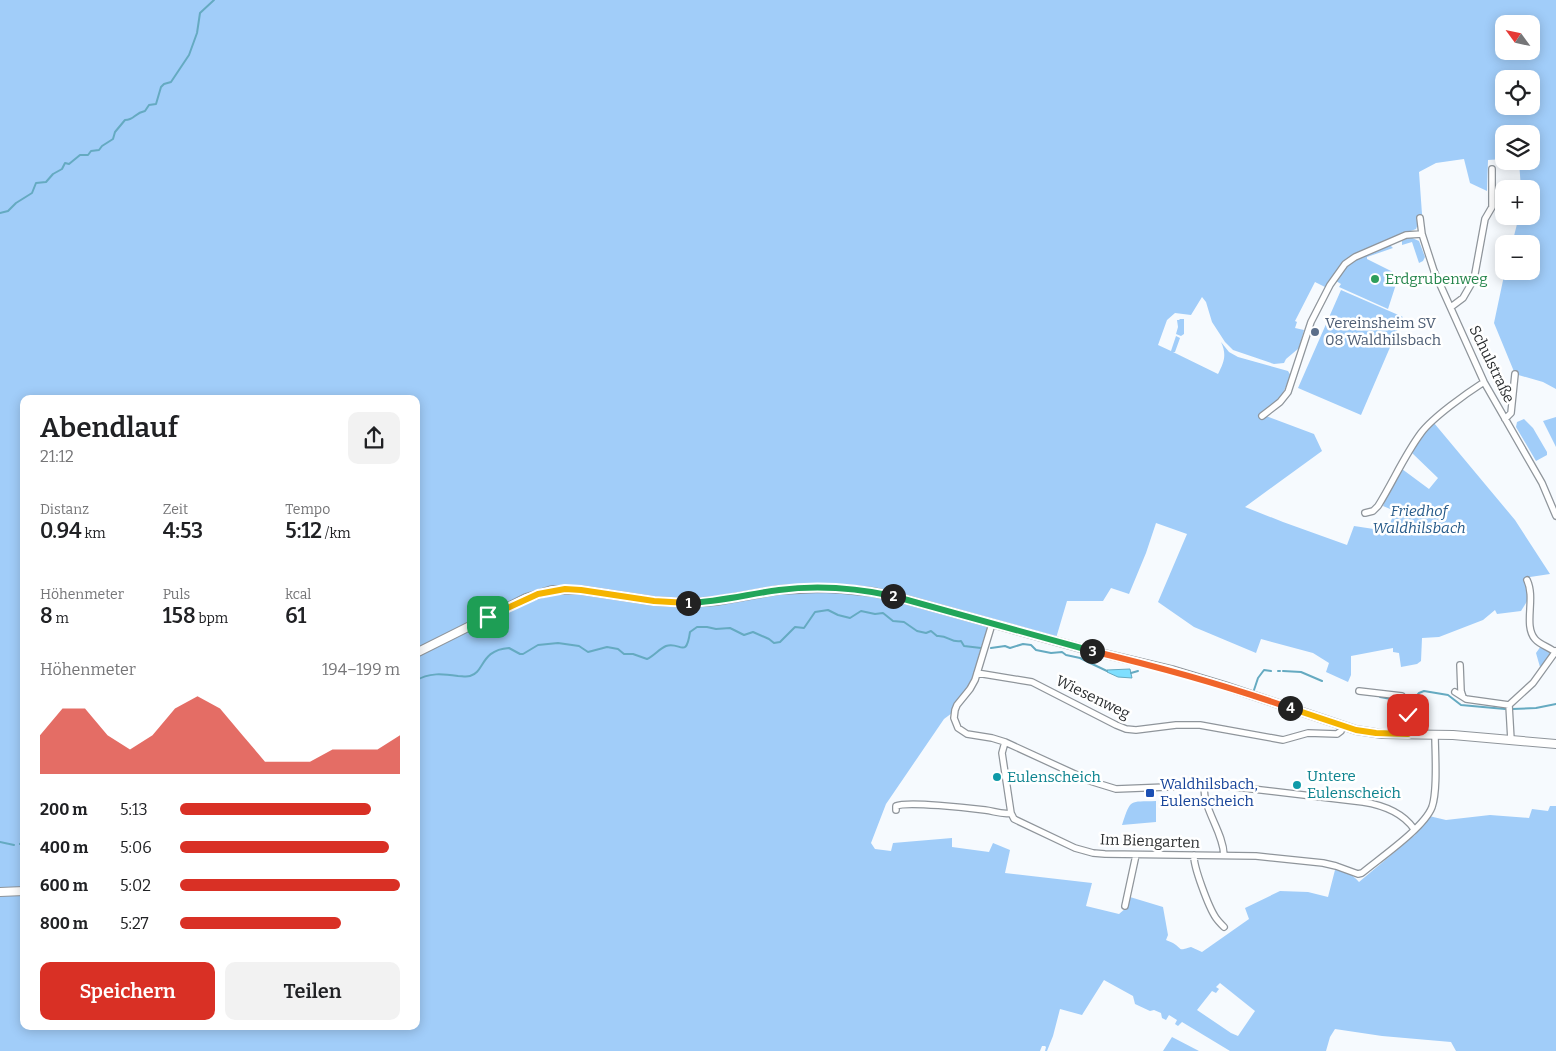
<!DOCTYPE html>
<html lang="de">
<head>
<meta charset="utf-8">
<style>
  :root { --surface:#fff; --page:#f2f2f2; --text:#202124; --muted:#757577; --accent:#d93025 }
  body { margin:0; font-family:Bitter,serif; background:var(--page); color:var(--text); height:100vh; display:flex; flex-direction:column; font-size:19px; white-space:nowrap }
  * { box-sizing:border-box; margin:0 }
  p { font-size:16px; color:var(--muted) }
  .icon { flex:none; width:28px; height:28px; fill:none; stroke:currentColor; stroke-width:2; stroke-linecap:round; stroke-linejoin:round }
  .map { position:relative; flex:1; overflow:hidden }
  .side { position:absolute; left:20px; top:395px; width:400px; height:635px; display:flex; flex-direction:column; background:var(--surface); border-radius:10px; box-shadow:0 2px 12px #0003 }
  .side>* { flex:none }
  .needle { width:32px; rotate:303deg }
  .fabs { position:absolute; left:1495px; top:15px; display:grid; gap:10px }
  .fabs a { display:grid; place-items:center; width:45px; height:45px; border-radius:10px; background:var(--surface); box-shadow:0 2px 12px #0003; font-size:25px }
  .pin { position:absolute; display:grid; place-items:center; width:42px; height:42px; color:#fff; margin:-21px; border-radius:10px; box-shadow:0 2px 8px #0006 }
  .km { position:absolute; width:25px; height:25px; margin:-12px; border-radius:50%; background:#222; color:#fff; font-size:14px; line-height:25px; text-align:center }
  .round { display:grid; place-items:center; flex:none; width:52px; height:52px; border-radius:10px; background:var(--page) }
  .overview { display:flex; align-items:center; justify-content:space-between; height:85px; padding:0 20px }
  h1 { font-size:28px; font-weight:600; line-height:38px }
  .stats { display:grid; grid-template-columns:repeat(3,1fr); gap:8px; height:85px; padding:5px 20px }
  .stats div { display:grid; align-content:center }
  .stats b { font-size:21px; font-weight:600 }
  .stats small { font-size:14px; font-weight:400 }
  .stats p { font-size:14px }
  .chart { height:140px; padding:10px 20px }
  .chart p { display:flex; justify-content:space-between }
  .chart svg { width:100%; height:90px; margin-top:5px; fill:var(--accent); opacity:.7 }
  .button { display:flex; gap:10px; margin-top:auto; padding:10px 20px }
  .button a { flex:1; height:58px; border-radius:10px; background:var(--accent); color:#fff; font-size:20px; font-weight:600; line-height:58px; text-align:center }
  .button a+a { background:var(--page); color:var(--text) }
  ul { padding:0 20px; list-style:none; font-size:16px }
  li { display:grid; grid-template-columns:80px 60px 1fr; align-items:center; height:38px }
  li i { height:12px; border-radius:6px; background:var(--accent) }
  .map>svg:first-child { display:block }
</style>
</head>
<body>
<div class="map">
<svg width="1556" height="1051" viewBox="0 0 1556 1051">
  <rect width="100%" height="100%" fill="#f6fafe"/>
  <path fill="#a1cdf9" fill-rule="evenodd" d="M0 0H1556V389L1543 382 1515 374 1494 323 1505 271H1531V244H1512L1519 216H1531V189H1521L1519 161H1531V134H1504V159L1488 160 1487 191 1470 183 1464 159 1436 163 1419 172 1422 214 1416 229 1372 246 1346 259 1325 287 1315 282 1295 321 1297 322 1295 328 1304 330 1299 348 1286 359 1284 363 1274 364 1233 350 1225 342 1212 322 1206 302 1202 297 1191 315 1175 313 1167 320 1158 345 1171 351 1176 336 1180 338 1175 352H1173L1218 374C1224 362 1227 355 1221 342L1229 352 1238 357 1288 371 1291 376 1281 397 1277 402 1259 417 1266 416 1314 434 1322 451 1245 507 1283 522 1347 545 1354 526 1387 531 1395 511 1383 506 1390 488 1402 469 1429 489 1438 478 1411 452 1427 430 1434 423 1515 520 1550 574 1530 577 1528 593 1529 598 1521 611 1497 614 1495 610 1483 620 1439 637 1422 638 1421 661 1417 664 1401 667 1399 653 1393 652V648L1351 656V675L1348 682 1326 672 1329 663 1313 653 1261 639 1256 653 1194 627 1158 602 1187 534 1156 523 1146 553 1129 594 1111 588 1103 601H1067L1054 645 994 628 984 638 978 658 977 673 952 713 944 719 886 804 871 843 875 849 891 851 893 843 952 838V847L989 852 993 843 1010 850 1005 873 1092 883 1086 906 1119 914 1126 908 1130 897 1163 907 1168 935 1166 940C1168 941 1171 942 1173 943 1184 950 1177 951 1191 947L1202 952 1249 919 1245 908 1280 891 1308 892 1328 897 1335 870C1347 871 1352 874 1359 882L1415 835 1429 816 1446 820 1490 815 1529 818 1532 809 1548 811 1550 806H1556V1051H1456L1451 1042 1382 1036 1335 1029 1330 1037 1326 1051H1230L1182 1022 1178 1026 1175 1024 1177 1020 1169 1015 1166 1020 1162 1018 1161 1013 1154 1010 1150 1011 1135 1004 1133 996 1104 980 1082 1015 1060 1009 1053 1036 1047 1051H1045L1046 1047 1045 1046H1042L1040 1051H0ZM1504 24H1531V51H1504ZM1504 79H1531V106H1504ZM24 399H416V1026H24ZM1220 983 1255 1011 1238 1036 1231 1033 1197 1010 1212 991 1216 993 1219 989 1216 987Z
    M1410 237 1419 241 1425 257 1423 261 1419 263 1412 242 1402 245V241Z
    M1390 245 1393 248 1367 257V259L1399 275 1388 309 1339 287 1341 284 1336 281V279L1349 264 1357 258Z
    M1341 290 1403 317 1361 415 1298 388Z
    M1180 319H1184V334L1181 336 1176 334 1178 327 1177 320H1179Z
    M1556 417V447L1543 421Z
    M1524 419 1533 428 1547 452V455L1536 461 1516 427 1517 422Z
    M1541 646 1551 652C1550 658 1545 664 1540 667L1536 653Z
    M1156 801V822L1122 825C1131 798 1129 802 1156 801Z
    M1172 1037 1199 1051H1163Z"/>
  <path fill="#7edfff" stroke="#65aac1" d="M1130 669 1132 678 1118 677 1107 672V670Z"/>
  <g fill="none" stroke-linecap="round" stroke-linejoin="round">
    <path stroke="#65aac1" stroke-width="2" d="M0 213 8 211 16 203 32 193 36 183 46 182 53 174 62 169 65 163 69 164 80 155H88L91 151 99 150 102 146 113 139 115 132 125 120C135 120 134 113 145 111L149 105 156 104 161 87 164 84 171 82 189 55 197 33 200 13 214 0
      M991 648 1005 646 1010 648 1023 644 1031 645 1036 650 1051 653 1062 652 1066 655 1080 658 1088 662 1107 671
      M1278 671H1280
      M1283 671 1301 672 1322 681
      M1131 673 1138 671
      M416 681C428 672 444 674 458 676 462 676 466 677 470 676 485 672 480 650 509 648L520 654H523L538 645 558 643 579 646 588 652 607 647 618 649 624 654H633L647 659C654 656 659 649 666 646 680 641 686 660 690 632L697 627H707L716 629 730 628 744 635 753 632 769 639 774 643 780 642 795 627 804 628 815 612 828 610 838 615 850 618 861 611 875 614 883 613 893 621 904 622 917 631 926 633 931 631 937 636C949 635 950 643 961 641L964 646 981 648
      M1254 690 1258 678 1264 670 1271 671
      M1380 697 1402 701
      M1407 701 1413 700 1419 693 1424 691 1448 695 1461 705 1505 709
      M1512 709 1536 708 1556 704
      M0 842 14 845
      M20 844 24 842"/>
    <g stroke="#8f959b" stroke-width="8">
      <path id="street" d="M1420 218 1422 234 1434 271 1484 382 1542 483 1556 516
        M1451 307 1463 298 1474 279 1485 219 1492 207V169
        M1262 416 1280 402 1288 392 1311 322 1330 285 1345 264 1355 257 1406 235 1422 234
        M1505 419 1511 413 1515 374
        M1365 513 1373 511 1378 506C1393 482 1404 456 1421 433 1433 417 1467 393 1484 382
        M1527 580C1536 599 1523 625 1535 639 1540 645 1549 647 1555 652
        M992 624 975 680 970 689 957 705 955 710 954 718 958 728 967 734 992 738 1005 742 1090 781 1116 789 1218 785 1363 802C1382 805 1403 813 1414 829
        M1460 665 1461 691 1463 697
        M977 673 1032 682 1116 725 1126 729 1136 730 1176 725H1200L1283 740 1308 733 1337 734 1341 731 1343 726
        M1359 691 1402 696 1407 707 1408 734
        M1455 692 1466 699 1509 705
        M1511 740 1509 705 1533 683 1556 651
        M1005 742 1002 753 1011 813 1014 819 1075 848 1093 853 1105 854 1256 856 1323 863 1336 866 1358 874 1362 873C1380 858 1424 828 1432 807 1438 790 1435 753 1435 734
        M1204 785C1203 810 1223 831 1224 855
        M896 810V806C907 801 969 808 985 810 994 811 1002 815 1011 813
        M1194 855C1193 866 1209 908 1216 918 1218 921 1221 924 1224 927
        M1125 906 1136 855"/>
    </g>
    <g stroke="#8f959b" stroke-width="10">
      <path id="secondary" d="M416 653 526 598 552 590H581L654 601 689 603 716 601 779 590 821 588 842 589 873 592 904 599 1084 649 1172 670 1225 686 1356 730 1382 734 1453 735 1556 744
        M0 892 24 891"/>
    </g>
    <use href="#street" stroke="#fff" stroke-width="5.5"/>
    <use href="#secondary" stroke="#fff" stroke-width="8"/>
  </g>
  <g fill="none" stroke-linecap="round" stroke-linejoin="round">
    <g stroke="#fff" stroke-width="10">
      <path id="split-1" d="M488 617 538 594 565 589 581 590 654 601 688 603"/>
    </g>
    <g stroke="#fff" stroke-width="10">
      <path id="split-2" d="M688 603C719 602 749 594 779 590 817 585 856 588 893 596"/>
    </g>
    <g stroke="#fff" stroke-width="10">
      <path id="split-3" d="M893 596 1092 651"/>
    </g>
    <g stroke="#fff" stroke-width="10">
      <path id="split-4" d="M1092 651C1159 667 1225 685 1290 708"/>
    </g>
    <g stroke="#fff" stroke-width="10">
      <path id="split-5" d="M1290 708 1356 730 1376 733 1408 734V715"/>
    </g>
    <use href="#split-1" stroke="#f5b400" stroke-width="6"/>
    <use href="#split-2" stroke="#22a559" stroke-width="6"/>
    <use href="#split-3" stroke="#22a559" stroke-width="6"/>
    <use href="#split-4" stroke="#f0652b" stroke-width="6"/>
    <use href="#split-5" stroke="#f5b400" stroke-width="6"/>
  </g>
  <circle fill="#2e9e5b" stroke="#fff" stroke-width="2" cx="1375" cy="279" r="5"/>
  <circle fill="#5c6f8a" stroke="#fff" stroke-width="2" cx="1315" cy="332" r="5"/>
  <g fill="#0f9aa8" stroke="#fff" stroke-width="2">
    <circle cx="997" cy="777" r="5"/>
    <circle cx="1297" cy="785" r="5"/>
  </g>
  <rect fill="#1a4fb4" stroke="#fff" stroke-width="2" x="1145" y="788" width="10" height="10" rx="2.5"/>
  <g text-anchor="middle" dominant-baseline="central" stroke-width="5" stroke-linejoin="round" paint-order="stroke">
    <g font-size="15" fill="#27864d" stroke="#fff" text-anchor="start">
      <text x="1385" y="279">Erdgrubenweg</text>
    </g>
    <g font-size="15" fill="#4e5e75" stroke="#fff" text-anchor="start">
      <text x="1325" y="323">Vereinsheim SV<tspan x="1325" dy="17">08 Waldhilsbach</tspan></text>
    </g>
    <g font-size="15" fill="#2c2f31" stroke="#fff">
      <text transform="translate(1492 364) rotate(64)">Schulstraße</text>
      <text transform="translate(1093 697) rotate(26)">Wiesenweg</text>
      <text transform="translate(1150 841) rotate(2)">Im Biengarten</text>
    </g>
    <g font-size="15" font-style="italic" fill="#265a89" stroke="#fff">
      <text x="1419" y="511">Friedhof<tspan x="1419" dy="17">Waldhilsbach</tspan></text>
    </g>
    <g font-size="15" fill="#0d838f" stroke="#fff" text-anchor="start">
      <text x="1307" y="776">Untere<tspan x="1307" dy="17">Eulenscheich</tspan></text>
      <text x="1007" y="777">Eulenscheich</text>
    </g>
    <g font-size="15" fill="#164399" stroke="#fff" text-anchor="start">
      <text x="1160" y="784">Waldhilsbach,<tspan x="1160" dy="17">Eulenscheich</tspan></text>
    </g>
  </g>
</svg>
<div class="fabs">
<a><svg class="needle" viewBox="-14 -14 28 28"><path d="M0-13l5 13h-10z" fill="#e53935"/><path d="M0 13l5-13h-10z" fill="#757577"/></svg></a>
<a><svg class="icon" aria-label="locate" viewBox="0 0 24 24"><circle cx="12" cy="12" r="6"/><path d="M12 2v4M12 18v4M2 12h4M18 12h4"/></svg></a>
<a><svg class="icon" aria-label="layers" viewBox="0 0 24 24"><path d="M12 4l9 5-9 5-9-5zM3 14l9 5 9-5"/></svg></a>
<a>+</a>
<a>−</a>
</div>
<div class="pin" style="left:488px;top:617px;background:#1e9e55"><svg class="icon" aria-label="arrive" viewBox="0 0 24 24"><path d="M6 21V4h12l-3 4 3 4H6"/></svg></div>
<div class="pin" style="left:1408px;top:715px;background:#d93025"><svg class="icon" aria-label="check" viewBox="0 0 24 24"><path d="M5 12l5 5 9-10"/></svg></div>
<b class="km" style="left:688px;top:603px">1</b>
<b class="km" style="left:893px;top:596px">2</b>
<b class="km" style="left:1092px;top:651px">3</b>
<b class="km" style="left:1290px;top:708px">4</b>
<section class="side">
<div class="overview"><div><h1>Abendlauf</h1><p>21:12</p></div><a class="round"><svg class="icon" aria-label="share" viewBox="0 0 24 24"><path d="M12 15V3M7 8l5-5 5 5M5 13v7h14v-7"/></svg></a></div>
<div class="stats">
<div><p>Distanz</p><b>0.94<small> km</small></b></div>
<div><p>Zeit</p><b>4:53</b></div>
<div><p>Tempo</p><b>5:12<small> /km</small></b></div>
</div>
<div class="stats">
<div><p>Höhenmeter</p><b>8<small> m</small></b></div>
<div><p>Puls</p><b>158<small> bpm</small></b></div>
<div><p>kcal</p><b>61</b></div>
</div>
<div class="chart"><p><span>Höhenmeter</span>194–199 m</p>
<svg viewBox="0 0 160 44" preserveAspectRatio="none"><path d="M0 44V25L10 12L20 12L30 25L40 32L50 25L60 12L70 6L80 12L90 25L100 38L110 38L120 38L130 32L140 32L150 32L160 25V44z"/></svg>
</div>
<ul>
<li><b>200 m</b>5:13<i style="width:87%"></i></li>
<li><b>400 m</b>5:06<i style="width:95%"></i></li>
<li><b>600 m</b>5:02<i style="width:100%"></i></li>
<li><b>800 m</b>5:27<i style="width:73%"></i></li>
</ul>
<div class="button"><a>Speichern</a><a>Teilen</a></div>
</section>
</div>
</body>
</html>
